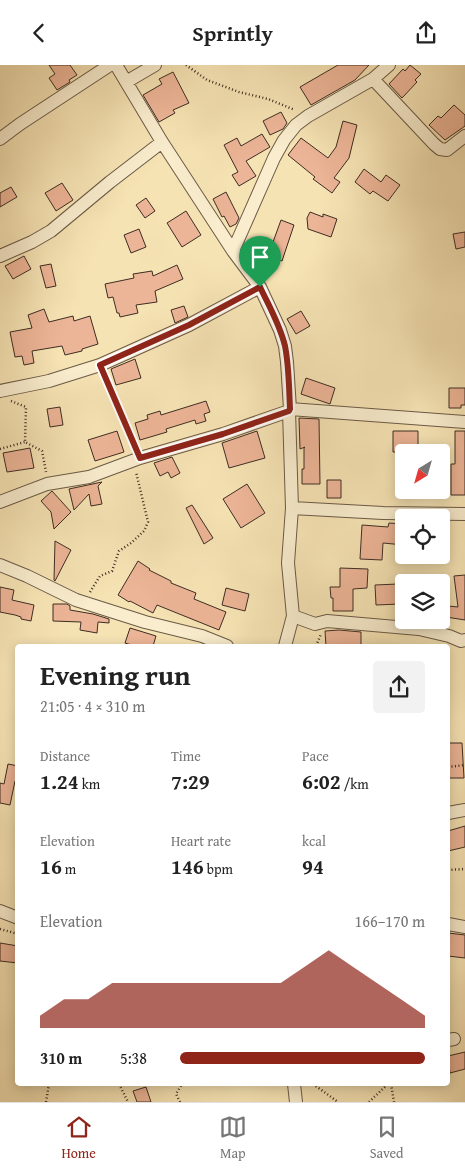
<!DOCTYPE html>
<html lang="en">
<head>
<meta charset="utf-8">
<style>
  :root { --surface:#fff; --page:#f2f2f2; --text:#222; --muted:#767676; --line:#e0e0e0; --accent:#8f2418 }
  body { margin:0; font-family:"Gentium Book Plus",serif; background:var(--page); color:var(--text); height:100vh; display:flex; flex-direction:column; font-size:19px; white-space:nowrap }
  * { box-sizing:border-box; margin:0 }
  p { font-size:16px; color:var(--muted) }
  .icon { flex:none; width:28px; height:28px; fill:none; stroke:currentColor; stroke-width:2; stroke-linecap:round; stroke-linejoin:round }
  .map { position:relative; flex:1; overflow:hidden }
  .side { position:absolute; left:15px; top:579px; width:435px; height:442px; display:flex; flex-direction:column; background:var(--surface); border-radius:5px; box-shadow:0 2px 12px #0003 }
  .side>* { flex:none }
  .needle { width:32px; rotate:217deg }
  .controls { position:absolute; left:395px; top:379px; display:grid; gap:10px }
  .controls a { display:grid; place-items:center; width:55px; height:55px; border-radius:5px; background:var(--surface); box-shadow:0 2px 12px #0003; font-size:25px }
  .pin { position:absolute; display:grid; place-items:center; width:42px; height:42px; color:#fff; margin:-51px -21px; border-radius:50% 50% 50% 0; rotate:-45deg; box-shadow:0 0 5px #0007 }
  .pin .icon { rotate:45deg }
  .round { display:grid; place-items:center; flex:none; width:52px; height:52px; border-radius:5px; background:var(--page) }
  .summary { display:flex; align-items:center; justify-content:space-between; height:85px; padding:0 25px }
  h1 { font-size:28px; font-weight:700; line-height:38px }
  .metrics { display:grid; grid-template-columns:repeat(3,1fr); gap:8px; height:85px; padding:5px 25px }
  .metrics div { display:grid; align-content:center }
  .metrics b { font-size:21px; font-weight:700 }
  .metrics small { font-size:14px; font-weight:400 }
  .metrics p { font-size:14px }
  .chart { height:140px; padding:10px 25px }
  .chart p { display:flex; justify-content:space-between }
  .chart svg { width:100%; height:90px; margin-top:5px; fill:var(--accent); opacity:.7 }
  ul { padding:0 25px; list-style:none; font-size:16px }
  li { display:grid; grid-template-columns:80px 60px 1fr; align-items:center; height:38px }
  li i { height:12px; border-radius:6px; background:var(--accent) }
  header { display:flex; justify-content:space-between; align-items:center; height:65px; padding:0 25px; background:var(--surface); font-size:22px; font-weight:700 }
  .menu { display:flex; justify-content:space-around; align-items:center; height:70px; border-top:1px solid var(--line); background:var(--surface); font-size:14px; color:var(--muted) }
  .menu a { display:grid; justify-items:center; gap:2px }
  .menu .active { color:var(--accent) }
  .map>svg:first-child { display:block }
</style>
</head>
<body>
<header><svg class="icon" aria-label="back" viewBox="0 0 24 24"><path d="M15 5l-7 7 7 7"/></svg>Sprintly<svg class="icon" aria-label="share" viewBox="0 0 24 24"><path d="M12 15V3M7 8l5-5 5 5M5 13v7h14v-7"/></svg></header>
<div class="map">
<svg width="465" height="1037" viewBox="0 0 465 1037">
  <rect width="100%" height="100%" fill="#f6e3b4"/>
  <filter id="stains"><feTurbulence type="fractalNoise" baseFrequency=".004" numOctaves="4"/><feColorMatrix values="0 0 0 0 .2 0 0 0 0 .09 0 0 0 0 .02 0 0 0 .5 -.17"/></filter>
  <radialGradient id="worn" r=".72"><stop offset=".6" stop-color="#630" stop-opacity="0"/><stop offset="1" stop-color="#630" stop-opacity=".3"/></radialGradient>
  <path fill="#edb597" stroke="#3d2d22" d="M49 0H70L77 10 69 15 70 17 57 25 49 13 55 9Z
    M338 0H369L355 15 311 40 300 22Z
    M410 0 421 9 415 15 417 17 402 33 389 19 403 4 405 6Z
    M173 7 189 38 173 45 175 48 159 57 143 30 162 19 159 14Z
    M454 40 465 50V61L445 75 429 60 438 51 441 53Z
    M281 47 287 58 283 64 270 70 263 56Z
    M343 56 357 60 349 93 334 113 340 117 332 128 313 114 315 112 288 90 301 73 328 93 336 82Z
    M262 69 270 82 246 96 256 111 239 121 232 110 238 107 224 80 237 73 241 81Z
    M364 104 381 117 386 110 400 120 388 136 373 126 370 129 355 117Z
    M62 118 73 135 56 146 45 128Z
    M11 122 17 132 0 142V128Z
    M226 127 239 153 236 159 230 162 224 151 222 152 213 134Z
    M146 133 155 146 145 153 136 140Z
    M186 146 201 170 182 182 167 158Z
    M310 147 323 152V149L337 154 331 172 308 164 307 153Z
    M281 155 294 160 282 196 268 191Z
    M139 164 146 182 131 188 124 170Z
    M465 167V182L456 184 453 169Z
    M24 191 31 204 13 214 5 201Z
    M51 199 56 221 46 223 40 201Z
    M177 200 183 214 155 226 157 237 136 240 138 248 120 252 119 248H117L113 232 108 233 105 219 134 213 133 209 152 206 153 211Z
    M184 241 188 252 175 258 171 245Z
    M44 244 49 257 73 251 74 256 90 251 98 279 82 284V286L65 290 62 281 32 286 34 298 24 300 22 291 15 292 10 267 32 263 28 250Z
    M301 246 310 261 296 269 287 254Z
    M135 294 141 313 116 320 111 304Z
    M306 313 335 323 330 339 301 329Z
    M449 323H465V340H461V343H449Z
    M206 336 210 347 204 349 206 356 196 359 195 355 166 364 167 367 140 375 135 358 148 354 147 350 160 346 161 350Z
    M60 342 63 360 50 362 47 344Z
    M299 353 319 354 320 419H302V404H304V383L305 382 300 384Z
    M117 366 124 387 95 396 88 375Z
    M257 366 265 393 229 403 222 378Z
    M393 366H418V387H393Z
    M455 366H465V430H451V399H455Z
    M30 383 34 403 7 407 3 388Z
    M172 392 180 408 171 413 168 407 160 411 154 398Z
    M327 415H341V433H327Z
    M102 417 98 421 102 439 91 441 89 429 74 445 69 424Z
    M247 419 265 448 241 463 223 434Z
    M52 426 71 447 54 464 51 447 41 436Z
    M192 440 213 473 204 479 186 443Z
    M389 458 404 459V480L383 478 382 495 360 494 362 460 388 462Z
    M55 476 71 485 55 516 54 515Z
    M138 496 150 504 149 505 171 516V518L196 528 194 534 226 547 219 565 157 540 153 548 130 536 129 537 118 530Z
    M340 503 368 504 367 523 353 524V546H333V533H331L330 522H340Z
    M465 510V555L446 552 448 541 458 542 454 511Z
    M398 519 400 539 376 540 375 520Z
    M0 522 14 525 12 535 34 540 31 556 21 554V552L15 550 0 547Z
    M226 523 249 529 245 546 222 540Z
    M53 539H67L70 541V545L93 549 109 554V558L98 557 97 568 80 565 81 557 53 556Z
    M130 563 156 571 153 581H135L125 578Z
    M339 565 361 567V581H326L325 566Z
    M448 678H462L464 713H448Z
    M8 699 18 701V717L15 716 10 740 0 738V718L4 719Z
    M465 761V782L448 786V766Z
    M448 868 465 870V893L448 891Z
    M0 878 18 881V898L0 896Z
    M465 987V1004L450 1008 448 991Z
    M146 1022 151 1037H137L133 1026Z"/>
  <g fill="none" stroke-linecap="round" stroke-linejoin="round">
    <g stroke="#6b5a46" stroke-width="14">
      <path id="street" d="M116 0 162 77 233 186 260 222 280 265 285 281 287 297 290 344 289 346 292 443 288 498 293 551 285 581
        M373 14 434 79 440 84 447 85 465 71
        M126 17 155 0
        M0 74 20 59 110 0
        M233 186 274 93 284 75 296 60 308 51 373 14 389 0
        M0 191 32 177 51 166 110 117 162 77
        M0 326 49 316 100 300 189 260 260 222
        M290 344 465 357
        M0 437 47 419 89 412 140 393 223 369 289 346
        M292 443 383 448 465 449
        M0 500 27 511 76 535 145 557 202 571 227 581
        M293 551 315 559 327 556 419 564 449 571 461 576 465 575
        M448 748 465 745
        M0 846 18 853
        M448 859 465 862
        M448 975 454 974
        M294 1019 296 1037"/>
    </g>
    <path stroke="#3d2d22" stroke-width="2.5" stroke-dasharray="1 2.5" stroke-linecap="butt" d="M186 0 207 15 239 27 268 34 295 45
      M104 309 136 382
      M11 336 26 342 25 377 42 386 46 407
      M0 384 25 377
      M90 527 100 511 112 506 119 486 131 478 144 466 148 457 136 407
      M316 581 321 569
      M448 702 465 700
      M448 805 465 804
      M0 864 18 869
      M119 1019 128 1037
      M313 1019 338 1037
      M391 1019 394 1037
      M46 1037 49 1019
      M180 1037 176 1029 182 1019
      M369 1037 388 1019"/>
    <use href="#street" stroke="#f9edce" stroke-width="12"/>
  </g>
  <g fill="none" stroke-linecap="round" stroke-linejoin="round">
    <g stroke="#fff" stroke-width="10">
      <path id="route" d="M260 222C269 241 280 260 285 281 289 301 289 323 290 344L289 346 223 369 140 393 100 300 189 260Z"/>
    </g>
    <use href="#route" stroke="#8f2418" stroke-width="6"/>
  </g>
  <rect width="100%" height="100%" filter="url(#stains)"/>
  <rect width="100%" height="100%" fill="url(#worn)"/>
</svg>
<div class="controls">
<a><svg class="needle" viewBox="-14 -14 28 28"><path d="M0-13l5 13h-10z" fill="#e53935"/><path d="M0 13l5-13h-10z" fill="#767676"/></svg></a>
<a><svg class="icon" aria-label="locate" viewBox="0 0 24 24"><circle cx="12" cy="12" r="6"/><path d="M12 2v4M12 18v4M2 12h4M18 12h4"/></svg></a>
<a><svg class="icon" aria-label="layers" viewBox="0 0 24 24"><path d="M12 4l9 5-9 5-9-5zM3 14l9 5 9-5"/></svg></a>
</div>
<div class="pin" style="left:260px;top:222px;background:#1e9e55"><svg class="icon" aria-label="arrive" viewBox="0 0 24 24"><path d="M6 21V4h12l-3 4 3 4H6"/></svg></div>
<section class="side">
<div class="summary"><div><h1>Evening run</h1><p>21:05 · 4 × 310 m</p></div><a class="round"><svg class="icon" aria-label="share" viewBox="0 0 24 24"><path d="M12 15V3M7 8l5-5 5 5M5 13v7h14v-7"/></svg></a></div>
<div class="metrics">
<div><p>Distance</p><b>1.24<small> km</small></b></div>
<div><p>Time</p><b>7:29</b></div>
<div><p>Pace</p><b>6:02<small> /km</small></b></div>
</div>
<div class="metrics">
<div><p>Elevation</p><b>16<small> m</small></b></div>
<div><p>Heart rate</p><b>146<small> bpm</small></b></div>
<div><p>kcal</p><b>94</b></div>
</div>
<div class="chart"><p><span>Elevation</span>166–170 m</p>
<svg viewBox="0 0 160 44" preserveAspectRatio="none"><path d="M0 44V38L10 30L20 30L30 22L40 22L50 22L60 22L70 22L80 22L90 22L100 22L110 14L120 6L130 14L140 22L150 30L160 38V44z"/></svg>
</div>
<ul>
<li><b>310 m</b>5:38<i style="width:100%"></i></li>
</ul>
</section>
</div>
<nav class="menu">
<a class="active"><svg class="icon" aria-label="home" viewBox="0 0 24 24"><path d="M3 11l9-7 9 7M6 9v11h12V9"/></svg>Home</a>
<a><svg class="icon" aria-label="map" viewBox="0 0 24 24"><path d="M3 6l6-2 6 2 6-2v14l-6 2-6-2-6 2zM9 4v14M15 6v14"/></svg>Map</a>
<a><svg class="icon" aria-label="saved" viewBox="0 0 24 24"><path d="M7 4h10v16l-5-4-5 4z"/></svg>Saved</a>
</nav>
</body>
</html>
